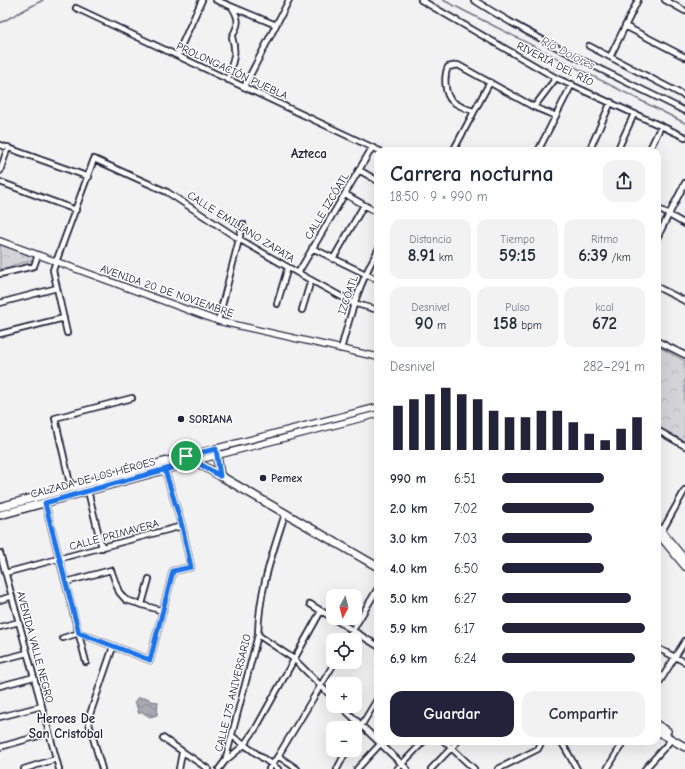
<!DOCTYPE html>
<html lang="es">
<head>
<meta charset="utf-8">
<style>
  :root { --surface:#fff; --page:#f2f2f3; --text:#1f2937; --muted:#747a83; --accent:#22223b }
  body { margin:0; font-family:"Comic Neue",sans-serif; background:var(--page); color:var(--text); height:100vh; display:flex; flex-direction:column; font-size:15px; white-space:nowrap }
  * { box-sizing:border-box; margin:0 }
  p { font-size:13px; color:var(--muted) }
  .icon { flex:none; width:22px; height:22px; fill:none; stroke:currentColor; stroke-width:2; stroke-linecap:round; stroke-linejoin:round }
  .map { position:relative; flex:1; overflow:hidden }
  .side { position:absolute; left:374px; top:147px; width:287px; height:598px; display:flex; flex-direction:column; background:var(--surface); border-radius:12px; box-shadow:0 4px 16px #0002 }
  .side>* { flex:none }
  .needle { width:26px; rotate:187deg }
  .tools { position:absolute; left:326px; top:589px; display:grid; gap:8px }
  .tools a { display:grid; place-items:center; width:36px; height:36px; border-radius:8px; background:var(--surface); box-shadow:0 4px 16px #0002; font-size:20px }
  .pin { position:absolute; display:grid; place-items:center; width:34px; height:34px; color:#fff; margin:-17px; border:2px solid #fff; border-radius:50%; box-shadow:0 1px 4px #0007 }
  .round { display:grid; place-items:center; flex:none; width:42px; height:42px; border-radius:12px; background:var(--page) }
  .summary { display:flex; align-items:center; justify-content:space-between; height:68px; padding:0 16px }
  h1 { font-size:22px; font-weight:800; line-height:30px }
  .metrics { display:grid; grid-template-columns:repeat(3,1fr); gap:6px; height:68px; padding:4px 16px }
  .metrics div { display:grid; align-content:center; border-radius:10px; background:var(--page); text-align:center }
  .metrics b { font-size:17px; font-weight:800 }
  .metrics small { font-size:11px; font-weight:400 }
  .metrics p { font-size:11px }
  .chart { height:112px; padding:8px 16px }
  .chart p { display:flex; justify-content:space-between }
  .chart svg { width:100%; height:72px; margin-top:4px; stroke:var(--accent); stroke-width:6 }
  .cta { display:flex; gap:8px; margin-top:auto; padding:8px 16px }
  .cta a { flex:1; height:46px; border-radius:12px; background:var(--accent); color:#fff; font-size:16px; font-weight:800; line-height:46px; text-align:center }
  .cta a+a { background:var(--page); color:var(--text) }
  ul { padding:0 16px; list-style:none; font-size:13px }
  li { display:grid; grid-template-columns:64px 48px 1fr; align-items:center; height:30px }
  li i { height:10px; border-radius:5px; background:var(--accent) }
  .map>svg:first-child { display:block }
</style>
</head>
<body>
<div class="map">
<svg width="685" height="769" viewBox="0 0 685 769">
  <defs>
    <pattern id="park-crowns" width="20" height="18" patternUnits="userSpaceOnUse"><rect width="20" height="18" fill="#d3d3d8"/><path d="M2 6a3 3 0 1 1 6 0M12 15a3 3 0 1 1 6 0" fill="none" stroke="#b5b5ba"/></pattern>
    <pattern id="water-waves" width="16" height="10" patternUnits="userSpaceOnUse"><rect width="16" height="10" fill="#a8a8b2"/><path d="M0 5q4-4 8 0t8 0" fill="none" stroke="#888892"/></pattern>
  </defs>
  <rect width="100%" height="100%" fill="#f2f2f3"/>
  <filter id="ink" filterUnits="userSpaceOnUse"><feTurbulence type="fractalNoise" baseFrequency=".025" numOctaves="2"/><feDisplacementMap in="SourceGraphic" scale="8" xChannelSelector="R" yChannelSelector="G"/><feConvolveMatrix kernelMatrix="1 2 1 2 8 2 1 2 1" color-interpolation-filters="sRGB"/></filter>
  <g filter="url(#ink)">
    <path fill="url(#park-crowns)" stroke="#7a7a8a" d="M0 243 35 256 33 260 0 269Z
      M657 346 685 361V442L657 426Z"/>
    <path fill="url(#water-waves)" stroke="#727282" d="M137 698H148L150 701 158 702 157 715 150 717 142 712 139 714 136 704 134 703Z"/>
    <g fill="none" stroke-linecap="round" stroke-linejoin="round">
      <path stroke="#727282" stroke-width="1.5" d="M443 0 685 123
        M0 23 43 0"/>
      <g stroke="#22223b" stroke-width="8">
        <path id="minor" d="M216 0 276 25
          M421 0 556 78 685 137
          M474 0C541 43 614 75 685 111
          M665 0 685 11
          M76 8 380 151
          M625 26 685 57
          M589 46 685 96
          M177 55 202 0
          M610 57 638 0
          M228 80C231 62 238 57 232 37 239 24 240 20 232 7
          M244 87 289 0
          M534 107 556 78
          M473 111C467 109 457 105 452 101 444 94 444 75 448 67L458 65 534 107 556 116
          M0 145 89 177
          M453 151 490 82
          M538 151 572 84
          M589 151 611 102
          M617 151 634 114
          M649 151 661 126
          M359 170 378 181
          M0 171 8 147
          M0 182 76 210
          M345 194 378 213
          M657 208 685 224
          M657 238 685 183
          M312 248 378 280
          M333 259 364 205
          M298 273 372 148
          M0 274 34 266 38 255
          M657 287 685 301
          M0 303 57 288
          M277 304 288 267
          M302 310 311 280
          M218 321 243 224
          M67 333 53 270 94 159 167 192 239 239 298 273 353 303 378 310
          M0 334 64 318
          M657 341 685 355
          M341 349C351 312 359 284 378 250
          M657 430 685 446
          M71 488 55 418 132 398
          M88 491 102 548
          M45 503 86 662
          M657 540 685 490
          M0 553 59 769
          M5 573 182 526
          M66 582 111 570 119 592 126 600 163 611
          M0 600 12 596
          M142 604 149 579
          M310 604 378 646
          M0 627 19 622
          M258 635 294 659 333 698
          M63 638 79 633 150 660 173 571 191 567 182 526 165 470
          M347 640 378 588
          M657 648 685 662
          M0 660 27 653
          M0 686 34 677
          M657 686 685 641
          M341 706 407 769
          M0 717 42 706
          M232 736 278 769
          M355 736 378 698
          M163 738 208 769
          M444 741 474 769
          M561 741 577 769
          M0 747 49 733
          M278 756 297 769
          M225 761 258 635C259 590 272 555 285 514
          M24 769 56 759
          M102 769 88 720 113 647
          M179 769 182 753
          M219 769 225 761 243 746 256 728 321 611
          M269 769 278 756 335 662
          M337 769 347 750
          M357 769 383 741
          M397 769 424 741
          M431 769 458 741
          M498 769 538 749 542 741
          M607 769 624 741
          M645 769 672 739"/>
      </g>
      <g stroke="#22223b" stroke-width="8">
        <path id="tertiary" d="M0 241 218 321 378 357
          M186 456 378 407
          M195 461 378 414
          M657 525 685 559
          M657 533 685 567"/>
      </g>
      <g stroke="#22223b" stroke-width="10">
        <path id="primary" d="M216 449 220 476
          M0 507 186 456 378 567
          M0 515 195 461
          M657 725 667 731
          M657 731 685 747"/>
      </g>
      <use href="#minor" stroke="#fff" stroke-width="4.5"/>
      <use href="#tertiary" stroke="#fff" stroke-width="5.5"/>
      <use href="#primary" stroke="#fff" stroke-width="7"/>
    </g>
  </g>
  <g fill="none" stroke-linecap="round" stroke-linejoin="round" filter="url(#ink)">
    <g stroke="#fff" stroke-width="8">
      <path id="route" d="M186 456 195 461 45 503 79 633 150 660 173 571 191 567 182 526 165 470 195 461 220 476 216 449 186 456"/>
    </g>
    <use href="#route" stroke="#1a73e8" stroke-width="5"/>
  </g>
  <g fill="#22223b" stroke="#fff" stroke-width="1.5">
    <circle cx="181" cy="419" r="4"/>
    <circle cx="263" cy="478" r="4"/>
  </g>
  <g text-anchor="middle" dominant-baseline="central" stroke-width="3" stroke-linejoin="round" paint-order="stroke">
    <g font-size="11" fill="#22223b" stroke="#fff">
      <text transform="translate(555 64) rotate(27)">RIVERIA DEL RÍO</text>
      <text transform="translate(232 71) rotate(25)">PROLONGACIÓN PUEBLA</text>
      <text transform="translate(327 206) rotate(-59)">CALLE IZCÓATL</text>
      <text transform="translate(241 227) rotate(32)">CALLE EMILIANO ZAPATA</text>
      <text transform="translate(167 291) rotate(19)">AVENIDA 20 DE NOVIEMBRE</text>
      <text transform="translate(348 295) rotate(-71)">IZCÓATL</text>
      <text transform="translate(93 478) rotate(-15)">CALZADA DE LOS HÉROES</text>
      <text transform="translate(114 535) rotate(-15)">CALLE PRIMAVERA</text>
      <text transform="translate(35 647) rotate(75)">AVENIDA VALLE NEGRO</text>
      <text transform="translate(233 693) rotate(-76)">CALLE 175 ANIVERSARIO</text>
    </g>
    <g font-size="11" font-weight="bold" fill="#22223b" stroke="#fff" text-anchor="start">
      <text x="189" y="419">SORIANA</text>
      <text x="271" y="478">Pemex</text>
    </g>
    <g font-size="12" font-style="italic" fill="#58586b" stroke="#fff">
      <text transform="translate(568 53) rotate(27)">Río Dolores</text>
    </g>
    <g font-size="13" font-weight="bold" fill="#22223b" stroke="#fff">
      <text x="309" y="153">Azteca</text>
      <text x="66" y="718">Heroes De<tspan x="66" dy="15">San Cristobal</tspan></text>
    </g>
  </g>
</svg>
<div class="tools">
<a><svg class="needle" viewBox="-14 -14 28 28"><path d="M0-13l5 13h-10z" fill="#e53935"/><path d="M0 13l5-13h-10z" fill="#747a83"/></svg></a>
<a><svg class="icon" aria-label="locate" viewBox="0 0 24 24"><circle cx="12" cy="12" r="6"/><path d="M12 2v4M12 18v4M2 12h4M18 12h4"/></svg></a>
<a>+</a>
<a>−</a>
</div>
<div class="pin" style="left:186px;top:456px;background:#1e9e55"><svg class="icon" aria-label="arrive" viewBox="0 0 24 24"><path d="M6 21V4h12l-3 4 3 4H6"/></svg></div>
<section class="side">
<div class="summary"><div><h1>Carrera nocturna</h1><p>18:50 · 9 × 990 m</p></div><a class="round"><svg class="icon" aria-label="share" viewBox="0 0 24 24"><path d="M12 15V3M7 8l5-5 5 5M5 13v7h14v-7"/></svg></a></div>
<div class="metrics">
<div><p>Distancia</p><b>8.91<small> km</small></b></div>
<div><p>Tiempo</p><b>59:15</b></div>
<div><p>Ritmo</p><b>6:39<small> /km</small></b></div>
</div>
<div class="metrics">
<div><p>Desnivel</p><b>90<small> m</small></b></div>
<div><p>Pulso</p><b>158<small> bpm</small></b></div>
<div><p>kcal</p><b>672</b></div>
</div>
<div class="chart"><p><span>Desnivel</span>282–291 m</p>
<svg viewBox="0 0 160 44" preserveAspectRatio="none"><path d="M5 44V17M15 44V13M25 44V10M35 44V6M45 44V10M55 44V13M65 44V20M75 44V24M85 44V24M95 44V20M105 44V20M115 44V27M125 44V34M135 44V38M145 44V31M155 44V24"/></svg>
</div>
<ul>
<li><b>990 m</b>6:51<i style="width:71%"></i></li>
<li><b>2.0 km</b>7:02<i style="width:64%"></i></li>
<li><b>3.0 km</b>7:03<i style="width:63%"></i></li>
<li><b>4.0 km</b>6:50<i style="width:71%"></i></li>
<li><b>5.0 km</b>6:27<i style="width:90%"></i></li>
<li><b>5.9 km</b>6:17<i style="width:100%"></i></li>
<li><b>6.9 km</b>6:24<i style="width:93%"></i></li>
</ul>
<div class="cta"><a>Guardar</a><a>Compartir</a></div>
</section>
</div>
</body>
</html>
